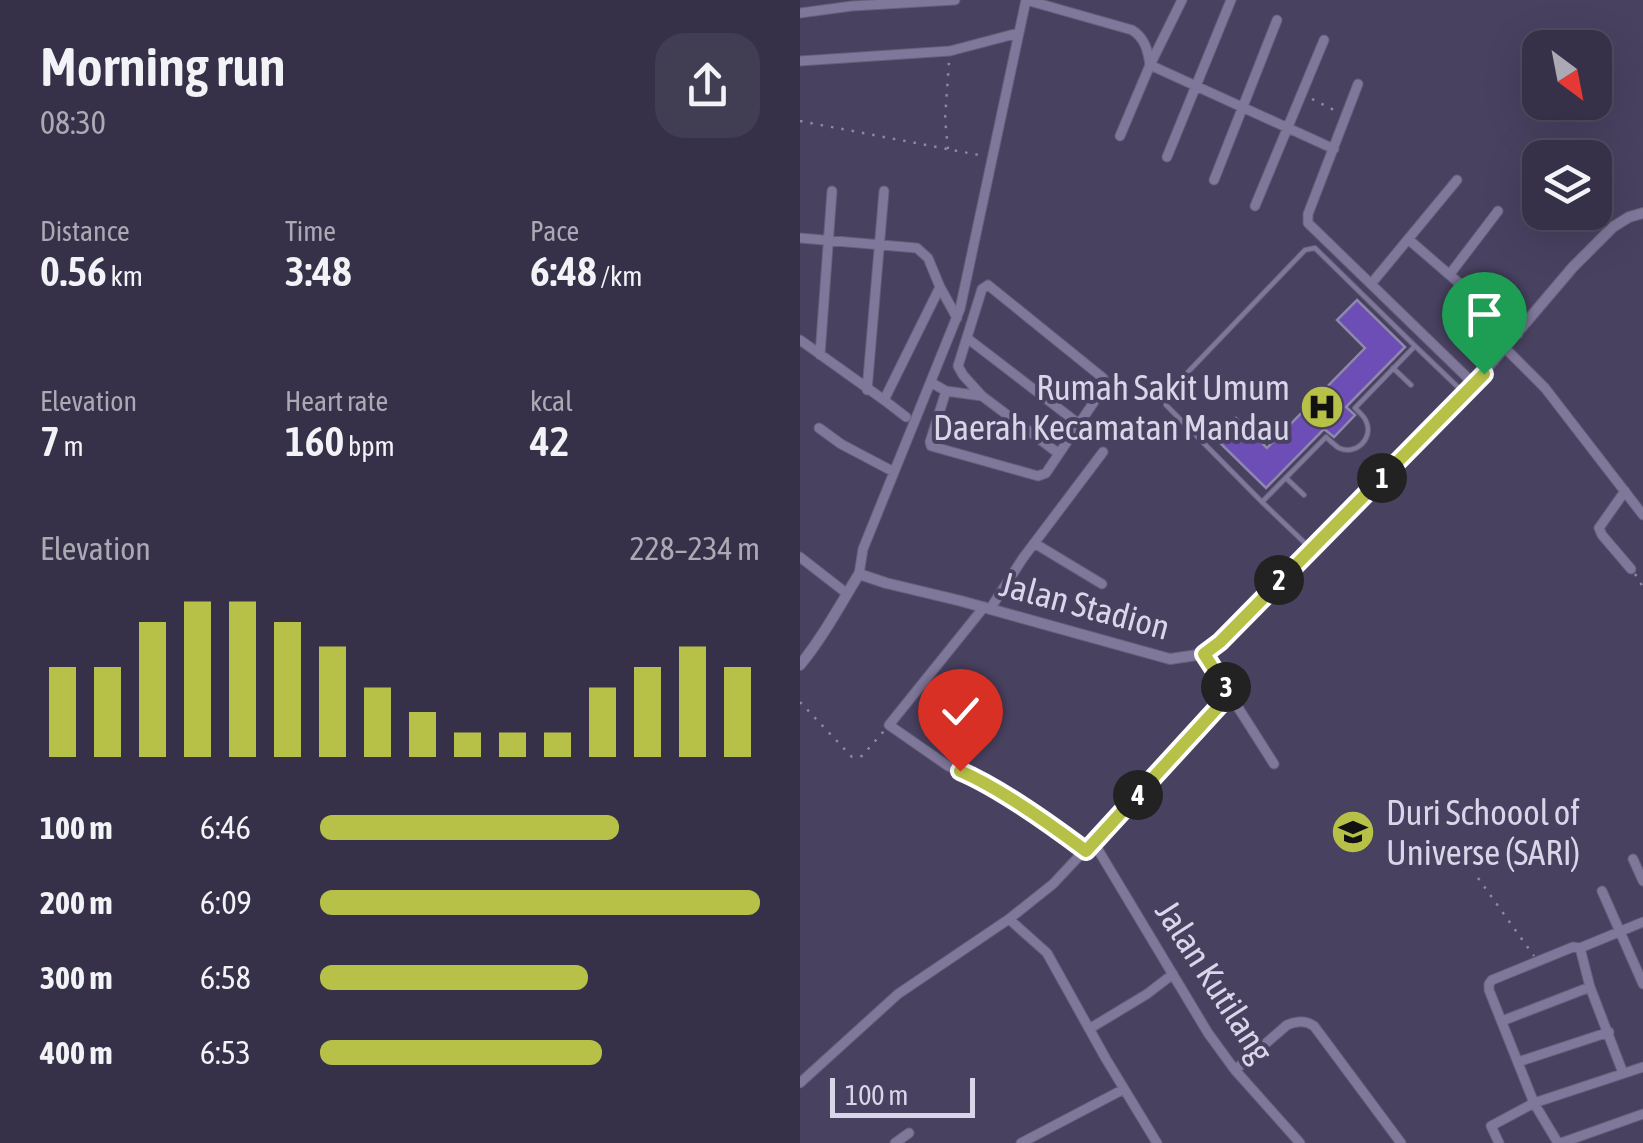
<!DOCTYPE html>
<html lang="en">
<head>
<meta charset="utf-8">
<style>
  :root { --surface:#363148; --page:#413d52; --text:#f1f3f6; --muted:#aaa9b4; --line:#504c60; --accent:#b7c148 }
  body { margin:0; font-family:"Asap Condensed",sans-serif; background:var(--page); color:var(--text); height:100vh; display:flex; flex-direction:column; font-size:38px; white-space:nowrap }
  * { box-sizing:border-box; margin:0 }
  p { font-size:32px; color:var(--muted) }
  .icon { flex:none; width:55px; height:55px; fill:none; stroke:currentColor; stroke-width:2; stroke-linecap:round; stroke-linejoin:round }
  .map { position:relative; flex:1; overflow:hidden }
  .side { display:flex; flex-direction:column; background:var(--surface); width:800px }
  .side>* { flex:none }
  .needle { width:65px; rotate:148deg }
  .controls { position:absolute; left:722px; top:30px; display:grid; gap:20px }
  .controls a { display:grid; place-items:center; width:90px; height:90px; border-radius:20px; background:var(--surface); box-shadow:0 10px 40px #0002,0 0 0 2px var(--line); font-size:50px }
  .scale { position:absolute; left:30px; bottom:25px; width:145px; box-sizing:border-box; padding-left:10px; border:5px solid #dad6ea; border-top:0; font-size:28px; line-height:35px; white-space:nowrap; color:#dad6ea; -webkit-text-stroke:8px #484160; paint-order:stroke }
  .pin { position:absolute; display:grid; place-items:center; width:85px; height:85px; color:#fff; margin:-102px -42px; border-radius:50% 50% 50% 0; rotate:-45deg; box-shadow:0 0 10px #0007 }
  .pin .icon { rotate:45deg }
  .km { position:absolute; width:50px; height:50px; margin:-25px; border-radius:50%; background:#222; color:#fff; font-size:28px; line-height:50px; text-align:center }
  .round { display:grid; place-items:center; flex:none; width:105px; height:105px; border-radius:30px; background:var(--page) }
  .head { display:flex; align-items:center; justify-content:space-between; height:170px; padding:0 40px }
  h1 { font-size:55px; font-weight:600; line-height:75px }
  .stats { display:grid; grid-template-columns:repeat(3,1fr); gap:15px; height:170px; padding:10px 40px }
  .stats div { display:grid; align-content:center }
  .stats b { font-size:42px; font-weight:600 }
  .stats small { font-size:28px; font-weight:400 }
  .stats p { font-size:28px }
  .chart { height:280px; padding:20px 40px }
  .chart p { display:flex; justify-content:space-between }
  .chart svg { width:100%; height:180px; margin-top:10px; stroke:var(--accent); stroke-width:6 }
  ul { padding:0 40px; list-style:none; font-size:32px }
  li { display:grid; grid-template-columns:160px 120px 1fr; align-items:center; height:75px }
  li i { height:25px; border-radius:12px; background:var(--accent) }
  main { display:flex; flex:1; min-height:0 }
  .map>svg:first-child { display:block }
</style>
</head>
<body>
<main>
<section class="side">
<div class="head"><div><h1>Morning run</h1><p>08:30</p></div><a class="round"><svg class="icon" aria-label="share" viewBox="0 0 24 24"><path d="M12 15V3M7 8l5-5 5 5M5 13v7h14v-7"/></svg></a></div>
<div class="stats">
<div><p>Distance</p><b>0.56<small> km</small></b></div>
<div><p>Time</p><b>3:48</b></div>
<div><p>Pace</p><b>6:48<small> /km</small></b></div>
</div>
<div class="stats">
<div><p>Elevation</p><b>7<small> m</small></b></div>
<div><p>Heart rate</p><b>160<small> bpm</small></b></div>
<div><p>kcal</p><b>42</b></div>
</div>
<div class="chart"><p><span>Elevation</span>228–234 m</p>
<svg viewBox="0 0 160 44" preserveAspectRatio="none"><path d="M5 44V22M15 44V22M25 44V11M35 44V6M45 44V6M55 44V11M65 44V17M75 44V27M85 44V33M95 44V38M105 44V38M115 44V38M125 44V27M135 44V22M145 44V17M155 44V22"/></svg>
</div>
<ul>
<li><b>100 m</b>6:46<i style="width:68%"></i></li>
<li><b>200 m</b>6:09<i style="width:100%"></i></li>
<li><b>300 m</b>6:58<i style="width:61%"></i></li>
<li><b>400 m</b>6:53<i style="width:64%"></i></li>
</ul>
</section>
<div class="map">
<svg width="843" height="1143" viewBox="0 0 843 1143">
  <rect width="100%" height="100%" fill="#484160"/>
  <path fill="#6d4db6" stroke="#8e88ab" stroke-width="2.5" d="M557 300 605 347 546 407 555 415 534 437 524 429 466 488 416 439 436 418 467 448 565 348 537 320Z"/>
  <g fill="none" stroke-linecap="round" stroke-linejoin="round">
    <g stroke="#655f79" stroke-width="6">
      <path id="service" d="M593 368 611 385
        M486 478 504 495
        M462 502 366 405 365 396 505 250 515 248 518 251 615 346
        M508 546 462 502 526 437C528 439 537 447 539 448 556 456 574 438 566 421 564 416 559 412 555 408L615 346 662 391"/>
    </g>
    <g stroke="#655f79" stroke-width="11">
      <path id="minor" d="M226 0 332 30C345 38 348 51 350 65
        M0 13 52 6 155 0
        M0 61 150 51 218 33
        M350 65 534 149
        M558 84 508 214V223L674 384
        M320 136 350 65 382 0
        M367 157 431 0
        M414 180 477 20
        M455 206 524 40
        M0 238 117 248 128 258 140 287 157 318
        M608 239 718 334
        M650 274 698 211
        M571 284 657 180
        M167 338 279 424
        M0 340 84 400 140 287
        M706 349 745 388 843 515
        M20 355 32 191
        M132 383 146 391 182 396 258 453
        M67 390 84 191
        M146 391 130 442 131 446 238 476 246 473 306 384 303 378 188 285 182 289 158 366 163 375 182 396
        M84 400 106 417
        M19 428 41 444 94 472
        M825 491 799 528 802 535 831 569
        M234 543 302 584
        M0 557 45 592
        M59 574 63 549 160 309 226 0
        M184 607 89 725 148 766 179 780 285 851
        M190 609 223 558 303 452
        M404 654 474 764
        M294 843 408 1033 435 1070 500 1143
        M833 859 843 881
        M802 891 843 984
        M209 919 247 953 306 1059 357 1143
        M780 948 843 922
        M702 1021 790 987
        M289 1029 347 994 373 974
        M718 1062 809 1032
        M435 1070 487 1025C497 1021 505 1020 514 1026L601 1143
        M0 1083 98 994 209 919 253 884 431 694
        M95 1143 109 1133
        M221 1143 324 1089
        M699 1143 691 1126 734 1103 689 990V984L692 980 773 947 780 948 790 987 823 1073
        M758 1143 734 1103 843 1067
        M761 1143 843 1114"/>
    </g>
    <g stroke="#655f79" stroke-width="12">
      <path id="tertiary" d="M0 665C23 637 40 605 59 574L86 583 161 601 370 659 404 654 420 641 665 394 773 267 813 227 829 217 843 213"/>
    </g>
    <path stroke="#8e88a2" stroke-width="2.5" stroke-dasharray="2.5 8" stroke-linecap="butt" d="M512 99 536 111
      M0 121 184 156
      M148 149 145 119 149 62
      M835 574 843 587
      M0 702 52 757 62 756 84 731
      M678 878 734 956"/>
    <use href="#service" stroke="#7f789b" stroke-width="4"/>
    <use href="#minor" stroke="#7f789b" stroke-width="9"/>
    <use href="#tertiary" stroke="#7f789b" stroke-width="10"/>
  </g>
  <g fill="none" stroke-linecap="round" stroke-linejoin="round">
    <g stroke="#fff" stroke-width="20">
      <path id="route" d="M160 771C200 788 250 824 286 851L430 694 404 654 420 642 684 374"/>
    </g>
    <use href="#route" stroke="#b7c148" stroke-width="12"/>
  </g>
  <defs>
    <g id="hospital-disc" transform="scale(2.25)"><circle r="9.5" fill="#b7c148" stroke="#484160"/><path d="M-5-5h3v3.5h4V-5h3V5h-3V1.5h-4V5h-3Z" fill="#111"/></g>
    <g id="school-disc" transform="scale(2.25)"><circle r="9.5" fill="#b7c148" stroke="#484160"/><path d="M0-5L7-2L0 1L-7-2ZM-4 1L0 2.5L4 1V4Q0 6-4 4Z" fill="#111"/></g>
  </defs>
  <g fill-rule="evenodd">
    <use href="#hospital-disc" x="522" y="407"/>
    <use href="#school-disc" x="553" y="832"/>
  </g>
  <g text-anchor="middle" dominant-baseline="central" stroke-width="8" stroke-linejoin="round" paint-order="stroke">
    <g font-size="35" fill="#dad6ea" stroke="#484160" text-anchor="end">
      <text x="490" y="387">Rumah Sakit Umum<tspan x="490" dy="40">Daerah Kecamatan Mandau</tspan></text>
      <text x="586" y="812" text-anchor="start">Duri Schoool of<tspan x="586" dy="40">Universe (SARI)</tspan></text>
    </g>
    <g font-size="35" fill="#dad6ea" stroke="#484160">
      <text transform="translate(285 605) rotate(15)">Jalan Stadion</text>
      <text transform="translate(415 981) rotate(57)">Jalan Kutilang</text>
    </g>
  </g>
</svg>
<div class="controls">
<a><svg class="needle" viewBox="-14 -14 28 28"><path d="M0-13l5 13h-10z" fill="#e53935"/><path d="M0 13l5-13h-10z" fill="#aaa9b4"/></svg></a>
<a><svg class="icon" aria-label="layers" viewBox="0 0 24 24"><path d="M12 4l9 5-9 5-9-5zM3 14l9 5 9-5"/></svg></a>
</div>
<div class="scale">100 m</div>
<div class="pin" style="left:684px;top:374px;background:#1e9e55"><svg class="icon" aria-label="arrive" viewBox="0 0 24 24"><path d="M6 21V4h12l-3 4 3 4H6"/></svg></div>
<div class="pin" style="left:160px;top:771px;background:#d93025"><svg class="icon" aria-label="check" viewBox="0 0 24 24"><path d="M5 12l5 5 9-10"/></svg></div>
<b class="km" style="left:582px;top:478px">1</b>
<b class="km" style="left:479px;top:580px">2</b>
<b class="km" style="left:426px;top:687px">3</b>
<b class="km" style="left:338px;top:795px">4</b>
</div>
</main>
</body>
</html>
